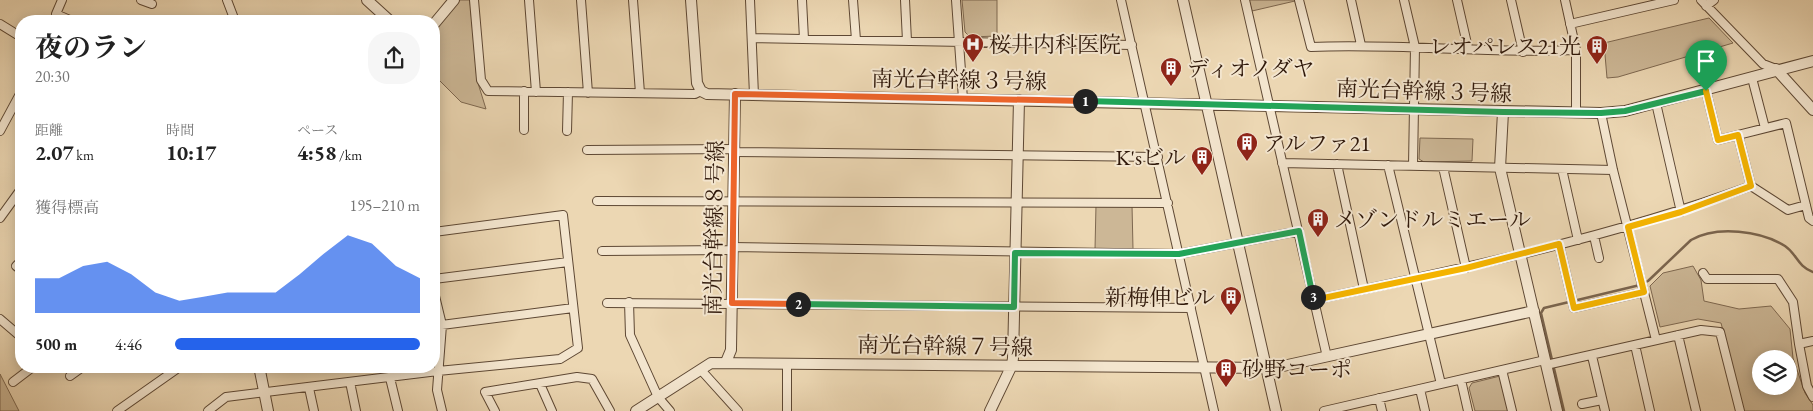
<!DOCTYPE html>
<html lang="ja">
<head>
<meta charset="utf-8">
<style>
  :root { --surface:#fff; --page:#f6f6f6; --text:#222; --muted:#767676; --accent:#2563eb }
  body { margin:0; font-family:"EB Garamond","Noto Serif JP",serif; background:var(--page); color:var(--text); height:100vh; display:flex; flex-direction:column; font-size:19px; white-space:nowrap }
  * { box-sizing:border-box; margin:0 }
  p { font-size:16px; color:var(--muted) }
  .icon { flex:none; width:28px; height:28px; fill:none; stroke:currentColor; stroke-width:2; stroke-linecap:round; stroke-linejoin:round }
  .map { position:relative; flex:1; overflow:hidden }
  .panel { position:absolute; left:15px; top:15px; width:425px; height:358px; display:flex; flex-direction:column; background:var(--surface); border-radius:20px; box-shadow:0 2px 12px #0003 }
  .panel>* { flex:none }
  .fabs { position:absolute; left:1752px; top:350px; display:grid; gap:10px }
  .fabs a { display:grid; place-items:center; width:45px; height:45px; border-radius:50%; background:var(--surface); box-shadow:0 2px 12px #0003; font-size:25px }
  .pin { position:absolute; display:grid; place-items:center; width:42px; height:42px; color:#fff; margin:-51px -21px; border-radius:50% 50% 50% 0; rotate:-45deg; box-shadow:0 0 5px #0007 }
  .pin .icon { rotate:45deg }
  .km { position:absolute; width:25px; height:25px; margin:-12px; border-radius:50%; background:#222; color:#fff; font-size:14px; line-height:25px; text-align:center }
  .round { display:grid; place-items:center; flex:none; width:52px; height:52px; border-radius:20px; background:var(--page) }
  .head { display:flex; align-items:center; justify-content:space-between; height:85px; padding:0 20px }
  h1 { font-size:28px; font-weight:700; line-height:38px }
  .stats { display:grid; grid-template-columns:repeat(3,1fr); gap:8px; height:85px; padding:5px 20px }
  .stats div { display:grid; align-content:center }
  .stats b { font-size:21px; font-weight:700 }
  .stats small { font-size:14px; font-weight:400 }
  .stats p { font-size:14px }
  .chart { height:140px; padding:10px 20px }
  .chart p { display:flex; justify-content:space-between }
  .chart svg { width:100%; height:90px; margin-top:5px; fill:var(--accent); opacity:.7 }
  ul { padding:0 20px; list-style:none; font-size:16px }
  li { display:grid; grid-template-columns:80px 60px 1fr; align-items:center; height:38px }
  li i { height:12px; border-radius:6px; background:var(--accent) }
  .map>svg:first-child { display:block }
</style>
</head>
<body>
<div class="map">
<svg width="1813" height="411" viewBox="0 0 1813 411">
  <rect width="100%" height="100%" fill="#ecd7b3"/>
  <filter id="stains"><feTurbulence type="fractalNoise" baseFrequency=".004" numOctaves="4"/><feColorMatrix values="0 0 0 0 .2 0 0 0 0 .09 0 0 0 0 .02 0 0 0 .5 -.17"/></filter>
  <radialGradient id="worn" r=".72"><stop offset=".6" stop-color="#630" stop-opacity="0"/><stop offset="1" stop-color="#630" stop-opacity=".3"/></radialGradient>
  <path fill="#ccb796" stroke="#7e6850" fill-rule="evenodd" d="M460 0H470L477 80 486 109 461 102 434 75V31Z
    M962 0H997V36L970 37 965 32Z
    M1249 0H1295V1L1252 11Z
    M1709 18 1733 43 1618 77 1607 78 1604 43Z
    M1420 138 1473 139 1472 161 1424 162 1419 159Z
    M1096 205H1132L1133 249H1095Z
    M1693 266 1701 280 1704 301 1739 309 1771 306 1790 329 1793 358 1805 393 1813 405V411H1744L1721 323 1698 319 1660 327 1650 286 1663 273ZM1761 359H1789V386H1761Z
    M0 374 19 411H0Z
    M1500 376 1509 411H1475L1469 388 1472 383Z"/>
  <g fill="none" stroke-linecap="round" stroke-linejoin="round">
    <path stroke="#7a644d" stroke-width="2.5" d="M1564 411 1541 313 1544 308 1640 285 1648 281 1691 240C1717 225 1761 231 1785 246 1797 254 1797 266 1813 272"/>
    <g stroke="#5e4834" stroke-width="10">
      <path id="minor" d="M62 0 56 14 72 21
        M141 0 152 4
        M227 0 235 21
        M474 0 481 80 488 91 695 94 701 91
        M529 0 536 92
        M581 0 588 93
        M633 0 640 93
        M750 0 754 95
        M802 0 804 39
        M853 0 856 40
        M905 0 907 41
        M956 0 963 99
        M1121 0 1214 411
        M1245 0 1327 357
        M1299 0 1311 47C1399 43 1487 54 1576 50
        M1351 0 1361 45
        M1404 0 1415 47 1413 166
        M1457 0 1468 48
        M1511 0 1523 52
        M1565 0 1576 50V113
        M1701 0 1763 64 1776 69
        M1706 6 1714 0
        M160 21H169
        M218 21 233 18
        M0 24 21 37
        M1570 24 1674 0
        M752 38 1132 45
        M1752 78 1765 128
        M524 91V130
        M1706 91 1718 140 1786 123 1809 218 1813 221
        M1656 103 1681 212
        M1601 113 1613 170 1656 340
        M0 131 21 92
        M567 131 568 92
        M1738 135 1751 186
        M587 150 734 149
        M734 152 1158 157
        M1282 163 1613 170
        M1337 164 1364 289
        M1388 165 1441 384
        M1443 167 1466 268
        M1562 169 1578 240
        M597 201 1168 203
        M0 218 21 189
        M1594 236 1599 258
        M1559 244 1574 308 1644 292
        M732 247 1179 254 1299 231
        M602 251 732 250
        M21 261 16 266 21 270
        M1703 273 1707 279H1778L1793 302 1799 344 1813 341
        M434 279 568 262
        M434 292 442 325 437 390 442 411
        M1314 300C1461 269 1609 238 1751 186L1788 210 1806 205
        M629 302 630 335 658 397 670 411
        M607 303 1191 308
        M0 319 21 337
        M434 326 573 308
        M1678 335 1696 411
        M1799 344 1807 386 1813 397
        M1635 345 1650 411
        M1592 356 1605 411
        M1546 365 1701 330 1720 332 1740 411
        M701 370 738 411
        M1502 370 1512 411
        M70 376 84 366
        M390 378 398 411
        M1461 380 1468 411
        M13 382 34 366
        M350 382 356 411
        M540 384 552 411
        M309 388 314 411
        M1420 389 1425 411
        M1379 398 1382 411
        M1582 404 1602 400
        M117 411 181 366
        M208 411 226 397 438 371 560 359 578 348 563 215 434 232
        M495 411 485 392 577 377 592 379 610 411
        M787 411V363
        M1324 411 1545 360"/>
    </g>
    <g stroke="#5e4834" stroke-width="12">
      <path id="tertiary" d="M367 0 390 21
        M691 0 697 83 701 91 707 94 1601 113 1625 111 1813 61
        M1183 0 1276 411
        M434 24 454 0
        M1776 69 1813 110
        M1503 112 1500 168 1557 411
        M726 362 731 350 735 94
        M259 366 268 411
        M636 411 711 363 1274 368 1534 311
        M990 411 1012 365 1013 358 1019 100"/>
    </g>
    <use href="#minor" stroke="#f3e5ce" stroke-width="8"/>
    <use href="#tertiary" stroke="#f3e5ce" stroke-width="10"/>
  </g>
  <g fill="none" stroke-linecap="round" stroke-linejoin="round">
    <g stroke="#fff" stroke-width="10">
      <path id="split-1" d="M1085 101 1503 112 1601 113 1625 111 1706 91"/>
    </g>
    <g stroke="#fff" stroke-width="10">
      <path id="split-2" d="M798 304 732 303 735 94 1085 101"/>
    </g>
    <g stroke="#fff" stroke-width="10">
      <path id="split-3" d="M798 304 1014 307 1015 253 1179 254 1299 231 1313 297"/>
    </g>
    <g stroke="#fff" stroke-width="10">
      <path id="split-4" d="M1313 297 1314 300 1466 268 1559 244 1574 308 1644 292 1628 227 1681 212 1751 186 1738 135 1718 140 1706 91"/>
    </g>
    <use href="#split-1" stroke="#22a559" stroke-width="6"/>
    <use href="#split-2" stroke="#f0652b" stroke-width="6"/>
    <use href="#split-3" stroke="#22a559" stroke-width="6"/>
    <use href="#split-4" stroke="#f5b400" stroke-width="6"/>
  </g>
  <defs>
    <g id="hospital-pin" transform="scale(1.125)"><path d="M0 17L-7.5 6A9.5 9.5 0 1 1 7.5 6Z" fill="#8f2418" stroke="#f3e5ce"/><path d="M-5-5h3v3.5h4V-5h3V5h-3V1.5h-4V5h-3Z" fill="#fff"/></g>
    <g id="building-pin" transform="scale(1.125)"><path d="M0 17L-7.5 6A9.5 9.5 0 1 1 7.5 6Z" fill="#8f2418" stroke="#f3e5ce"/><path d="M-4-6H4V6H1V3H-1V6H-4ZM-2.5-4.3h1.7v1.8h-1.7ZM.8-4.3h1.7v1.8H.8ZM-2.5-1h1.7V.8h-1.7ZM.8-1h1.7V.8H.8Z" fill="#fff"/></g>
  </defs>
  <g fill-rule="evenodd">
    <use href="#hospital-pin" x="973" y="44"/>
    <use href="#building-pin" x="1597" y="46"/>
    <use href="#building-pin" x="1171" y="68"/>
    <use href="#building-pin" x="1247" y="143"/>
    <use href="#building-pin" x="1202" y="157"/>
    <use href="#building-pin" x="1318" y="219"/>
    <use href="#building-pin" x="1231" y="297"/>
    <use href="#building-pin" x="1226" y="369"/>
  </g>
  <g text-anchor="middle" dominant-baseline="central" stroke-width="4" stroke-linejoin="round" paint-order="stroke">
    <g font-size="22" fill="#2f180a" stroke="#f3e5ce" text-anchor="start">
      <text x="989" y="44">桜井内科医院</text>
      <text x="1581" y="46" text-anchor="end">レオパレス21光</text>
      <text x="1187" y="68">ディオノダヤ</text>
      <text x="1263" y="143">アルファ21</text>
      <text x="1186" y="157" text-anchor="end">K'sビル</text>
      <text x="1334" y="219">メゾンドルミエール</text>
      <text x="1215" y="297" text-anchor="end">新梅伸ビル</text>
      <text x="1242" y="369">砂野コーポ</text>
    </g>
    <g font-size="22" fill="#2f180a" stroke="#f3e5ce">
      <text transform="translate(959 80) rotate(1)">南光台幹線３号線</text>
      <text transform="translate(1424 91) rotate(2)">南光台幹線３号線</text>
      <text transform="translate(714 228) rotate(-89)">南光台幹線８号線</text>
      <text transform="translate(945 346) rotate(1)">南光台幹線７号線</text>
    </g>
  </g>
  <rect width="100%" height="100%" filter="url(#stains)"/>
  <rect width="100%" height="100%" fill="url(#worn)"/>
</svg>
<div class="fabs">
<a><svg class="icon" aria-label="layers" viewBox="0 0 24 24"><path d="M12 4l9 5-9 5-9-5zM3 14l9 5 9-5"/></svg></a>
</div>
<div class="pin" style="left:1706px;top:91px;background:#1e9e55"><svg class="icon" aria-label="arrive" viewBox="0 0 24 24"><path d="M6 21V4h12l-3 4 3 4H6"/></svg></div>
<b class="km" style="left:1085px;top:101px">1</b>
<b class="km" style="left:798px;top:304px">2</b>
<b class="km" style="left:1313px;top:297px">3</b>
<section class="panel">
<div class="head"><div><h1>夜のラン</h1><p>20:30</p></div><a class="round"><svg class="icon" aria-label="share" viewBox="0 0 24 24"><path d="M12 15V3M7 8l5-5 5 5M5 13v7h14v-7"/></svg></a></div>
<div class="stats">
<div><p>距離</p><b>2.07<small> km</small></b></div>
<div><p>時間</p><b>10:17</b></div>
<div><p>ペース</p><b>4:58<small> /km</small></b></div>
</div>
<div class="chart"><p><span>獲得標高</span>195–210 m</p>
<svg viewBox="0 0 160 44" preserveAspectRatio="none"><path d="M0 44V27L10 27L20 21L30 19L40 25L50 34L60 38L70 36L80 34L90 34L100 34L110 25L120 15L130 6L140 10L150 21L160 27V44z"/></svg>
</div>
<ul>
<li><b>500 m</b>4:46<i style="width:100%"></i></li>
</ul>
</section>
</div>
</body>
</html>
